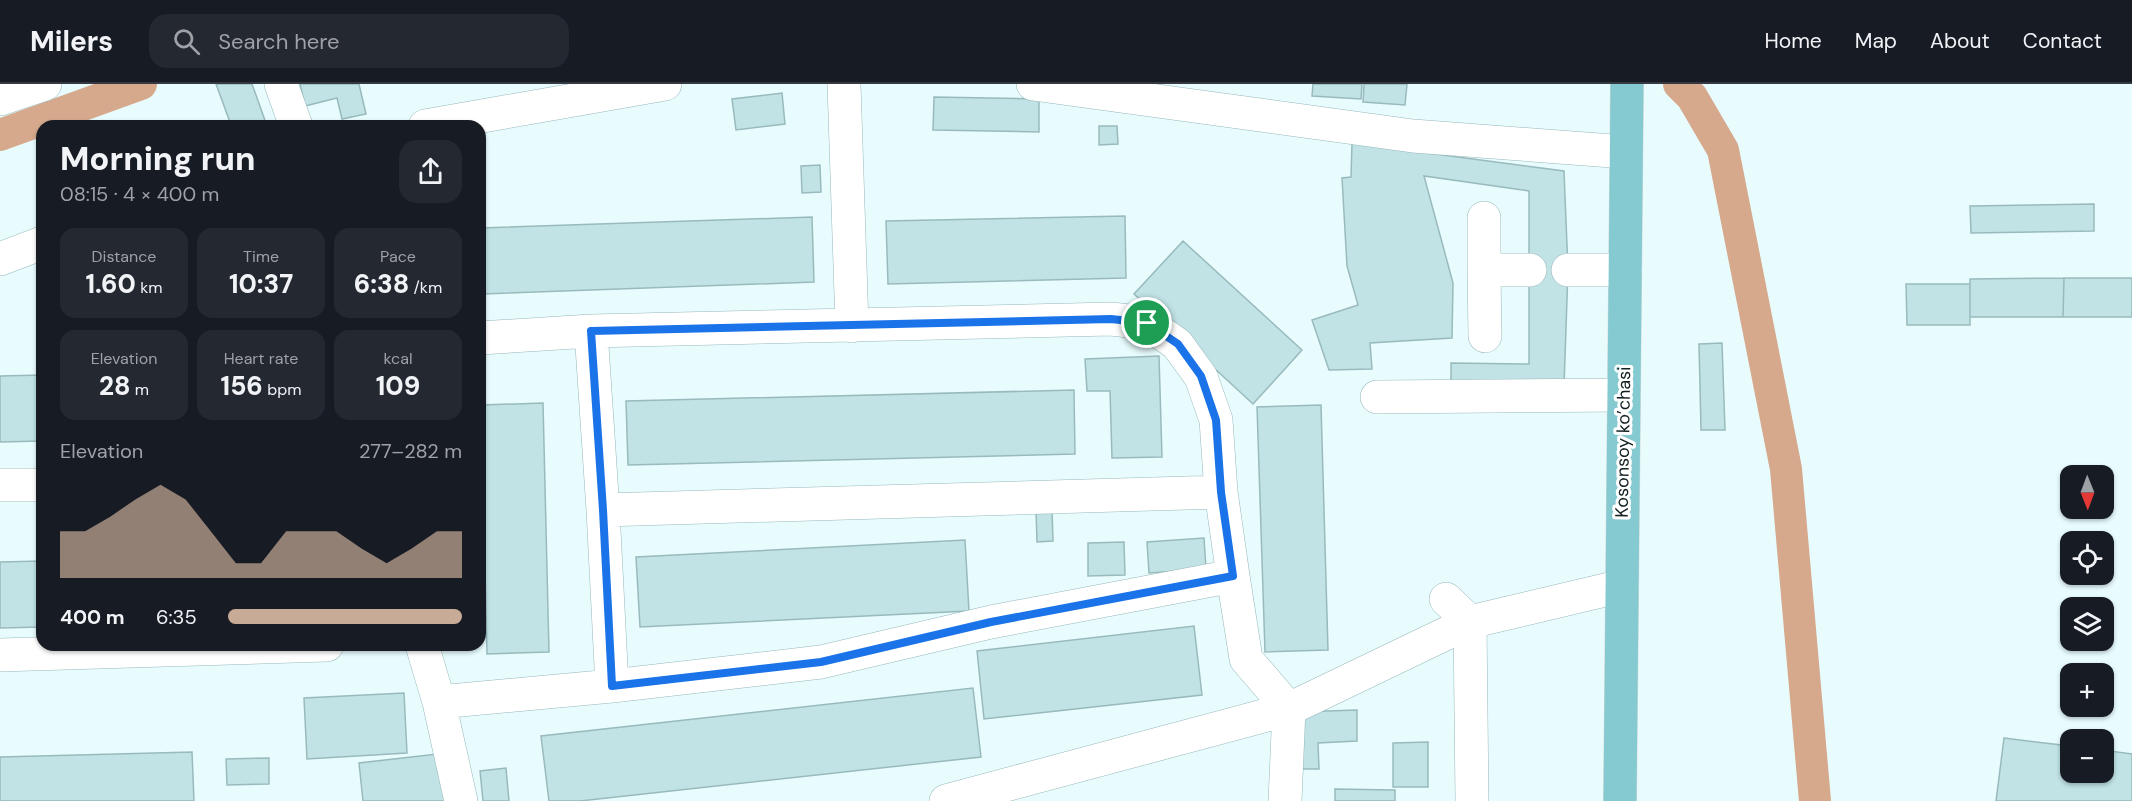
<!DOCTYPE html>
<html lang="en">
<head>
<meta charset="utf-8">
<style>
  :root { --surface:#171b24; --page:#242831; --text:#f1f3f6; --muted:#9ea1a6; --line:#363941; --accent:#c8ab97 }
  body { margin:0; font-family:"DM Sans",sans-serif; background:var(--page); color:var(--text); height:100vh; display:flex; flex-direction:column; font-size:22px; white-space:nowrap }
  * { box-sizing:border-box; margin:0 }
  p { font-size:20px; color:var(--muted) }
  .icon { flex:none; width:33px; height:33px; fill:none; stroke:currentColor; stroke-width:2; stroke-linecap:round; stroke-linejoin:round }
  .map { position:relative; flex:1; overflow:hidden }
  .sheet { position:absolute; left:36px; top:36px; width:450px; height:531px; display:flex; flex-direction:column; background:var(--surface); border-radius:18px; box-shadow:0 2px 4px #0004 }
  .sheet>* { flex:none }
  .needle { width:39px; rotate:179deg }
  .tools { position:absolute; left:2060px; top:381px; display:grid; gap:12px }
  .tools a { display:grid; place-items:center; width:54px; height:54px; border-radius:12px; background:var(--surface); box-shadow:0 2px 4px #0004; font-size:30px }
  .pin { position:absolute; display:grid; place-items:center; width:51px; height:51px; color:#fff; margin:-26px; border:3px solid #fff; border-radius:50%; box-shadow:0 2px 6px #0007 }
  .round { display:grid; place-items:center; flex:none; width:63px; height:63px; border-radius:18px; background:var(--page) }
  .headline { display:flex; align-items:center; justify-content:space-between; height:102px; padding:0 24px }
  h1 { font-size:33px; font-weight:800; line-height:45px }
  .stats { display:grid; grid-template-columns:repeat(3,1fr); gap:9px; height:102px; padding:6px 24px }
  .stats div { display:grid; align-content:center; border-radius:15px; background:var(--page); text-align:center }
  .stats b { font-size:26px; font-weight:800 }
  .stats small { font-size:16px; font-weight:400 }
  .stats p { font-size:16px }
  .chart { height:168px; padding:12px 24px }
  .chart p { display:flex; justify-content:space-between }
  .chart svg { width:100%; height:108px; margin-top:6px; fill:var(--accent); opacity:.7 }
  ul { padding:0 24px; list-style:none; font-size:20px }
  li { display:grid; grid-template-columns:96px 72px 1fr; align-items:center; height:45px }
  li i { height:15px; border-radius:8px; background:var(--accent) }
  header { display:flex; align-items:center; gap:36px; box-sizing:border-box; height:84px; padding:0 30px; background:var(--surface); border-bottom:2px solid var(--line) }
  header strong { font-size:28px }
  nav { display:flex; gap:33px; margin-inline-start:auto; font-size:21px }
  .search { width:420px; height:54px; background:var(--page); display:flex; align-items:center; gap:15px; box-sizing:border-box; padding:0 21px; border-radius:18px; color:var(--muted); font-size:22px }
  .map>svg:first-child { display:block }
</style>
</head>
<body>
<header>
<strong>Milers</strong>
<div class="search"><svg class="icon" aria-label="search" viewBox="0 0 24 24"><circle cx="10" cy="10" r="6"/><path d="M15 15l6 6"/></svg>Search here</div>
<nav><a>Home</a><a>Map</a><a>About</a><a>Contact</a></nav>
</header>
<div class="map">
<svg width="2132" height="717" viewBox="0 0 2132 717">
  <rect width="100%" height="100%" fill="#e8fcfe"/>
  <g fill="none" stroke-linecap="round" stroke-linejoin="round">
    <path stroke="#d6a98d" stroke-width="32" d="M1679 0 1692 13 1723 66 1786 385 1815 717
      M0 51 141 0"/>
  </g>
  <path fill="#c1e3e6" stroke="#99babd" stroke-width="1.5" d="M216 0H252L267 42H229L231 41Z
    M300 0H359L366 30 342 35 337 14 305 22Z
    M1313 0H1362L1361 15 1312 12Z
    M1364 0H1407L1405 21 1363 18Z
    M782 9 785 40 736 46 732 15Z
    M934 13 1039 15V48L933 46Z
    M1099 42H1117L1118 60 1099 61Z
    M1352 59 1564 87 1568 186 1564 302 1451 305V279L1529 280V107L1424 92 1453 199 1452 254 1370 259 1372 285 1329 286 1312 236 1358 221 1347 182 1342 94 1351 93Z
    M820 81 821 108 802 109 801 82Z
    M480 103H484L485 134H480Z
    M2094 120V147L1971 149 1970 122Z
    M1125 132 1126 194 888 200 886 137Z
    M812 133 814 198 483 210 481 144Z
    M1183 157 1302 266 1253 320 1134 210Z
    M2064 194 2063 233H1970V195Z
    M2064 194H2132V233H2063Z
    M1906 200H1970V241H1907Z
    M1722 259 1725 346H1701L1699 260Z
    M1159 272 1162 373 1112 374 1110 307H1087L1085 275Z
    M42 291V357L0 358V292Z
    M1074 306 1075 370 628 381 626 317Z
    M543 319 549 568 487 570 481 321Z
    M1321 321 1328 566 1265 568 1257 323Z
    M1052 425 1053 457 1037 458 1036 426Z
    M1204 454 1206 485 1149 489 1147 458Z
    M965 456 969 527 640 543 636 473Z
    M1124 458 1125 491 1088 492V459Z
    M42 477V543L0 544V478Z
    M1194 542 1202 611 984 635 977 567Z
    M973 604 981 673 580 717H549L541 652Z
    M404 609 407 669 307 675 304 614Z
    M1357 626V657L1318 659 1319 685H1297L1296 628Z
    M2004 654 2070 662V688H2103V666L2132 670V717H1996Z
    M1428 658V703H1393V659Z
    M192 668 194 717H0V673Z
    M446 669 452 717H363L359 679Z
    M269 674V700L227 701 226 675Z
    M506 684 509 717H483L480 687Z
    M1335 705 1395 706V717H1335Z"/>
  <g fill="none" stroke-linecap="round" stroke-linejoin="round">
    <g stroke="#97b8bb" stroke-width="34">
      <path id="minor" d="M281 0 296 42
        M844 0 852 242
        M1033 0 1413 52 1626 68
        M0 15 45 0
        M425 42 665 0
        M0 175 42 159
        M1484 186V134
        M1568 186H1625
        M1485 252 1484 186H1530
        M480 254 591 247
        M1377 313 1624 311
        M0 401H42
        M603 426 1221 408 1233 492
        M1446 515 1470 538 1472 717
        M422 561 439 618 461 717
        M0 571 327 561
        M612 602 603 426 591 247 1111 235 1147 239 1177 260 1201 293 1216 336 1221 408
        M439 618 612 602 821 578 991 538 1233 492 1246 575 1289 625 1285 717
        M946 717 1289 625 1470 538 1622 502"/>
    </g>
    <g stroke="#d9dbdb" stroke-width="34">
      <path id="major" d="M1620 717 1627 0"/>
    </g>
    <use href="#minor" stroke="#fff" stroke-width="33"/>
    <use href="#major" stroke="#85cad1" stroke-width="33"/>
  </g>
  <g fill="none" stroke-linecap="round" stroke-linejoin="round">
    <g stroke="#fff" stroke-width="12">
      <path id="route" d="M1111 235 1147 239 1178 260 1201 292 1216 336 1221 408 1233 492 991 538 821 578 612 602 603 426 591 247Z"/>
    </g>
    <use href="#route" stroke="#1a73e8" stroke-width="8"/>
  </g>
  <g text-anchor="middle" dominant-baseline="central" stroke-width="6" stroke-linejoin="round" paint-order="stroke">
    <g font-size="18" fill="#131f21" stroke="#fff">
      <text transform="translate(1623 358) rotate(-89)">Kosonsoy ko’chasi</text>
    </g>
  </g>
</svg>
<div class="tools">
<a><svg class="needle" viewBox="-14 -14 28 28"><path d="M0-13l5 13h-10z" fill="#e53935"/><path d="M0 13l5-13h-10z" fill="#9ea1a6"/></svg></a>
<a><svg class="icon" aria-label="locate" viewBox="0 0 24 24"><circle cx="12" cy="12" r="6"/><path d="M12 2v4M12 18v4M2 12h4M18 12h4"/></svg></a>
<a><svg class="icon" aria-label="layers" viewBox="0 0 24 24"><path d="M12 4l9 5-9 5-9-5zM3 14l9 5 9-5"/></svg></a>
<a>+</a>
<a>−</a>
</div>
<div class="pin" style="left:1147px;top:239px;background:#1e9e55"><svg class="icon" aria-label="arrive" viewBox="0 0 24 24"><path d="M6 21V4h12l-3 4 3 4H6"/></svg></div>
<section class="sheet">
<div class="headline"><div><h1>Morning run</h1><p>08:15 · 4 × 400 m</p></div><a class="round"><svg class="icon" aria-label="share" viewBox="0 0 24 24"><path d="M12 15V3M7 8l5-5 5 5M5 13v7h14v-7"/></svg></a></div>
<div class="stats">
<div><p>Distance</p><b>1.60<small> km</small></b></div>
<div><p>Time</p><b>10:37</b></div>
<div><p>Pace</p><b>6:38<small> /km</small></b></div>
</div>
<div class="stats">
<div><p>Elevation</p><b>28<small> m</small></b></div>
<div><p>Heart rate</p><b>156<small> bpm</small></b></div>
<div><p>kcal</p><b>109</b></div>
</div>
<div class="chart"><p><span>Elevation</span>277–282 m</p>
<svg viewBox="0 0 160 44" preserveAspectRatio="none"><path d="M0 44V25L10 25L20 19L30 12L40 6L50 12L60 25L70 38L80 38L90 25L100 25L110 25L120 32L130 38L140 32L150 25L160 25V44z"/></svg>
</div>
<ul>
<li><b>400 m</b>6:35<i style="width:100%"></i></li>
</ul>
</section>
</div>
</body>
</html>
